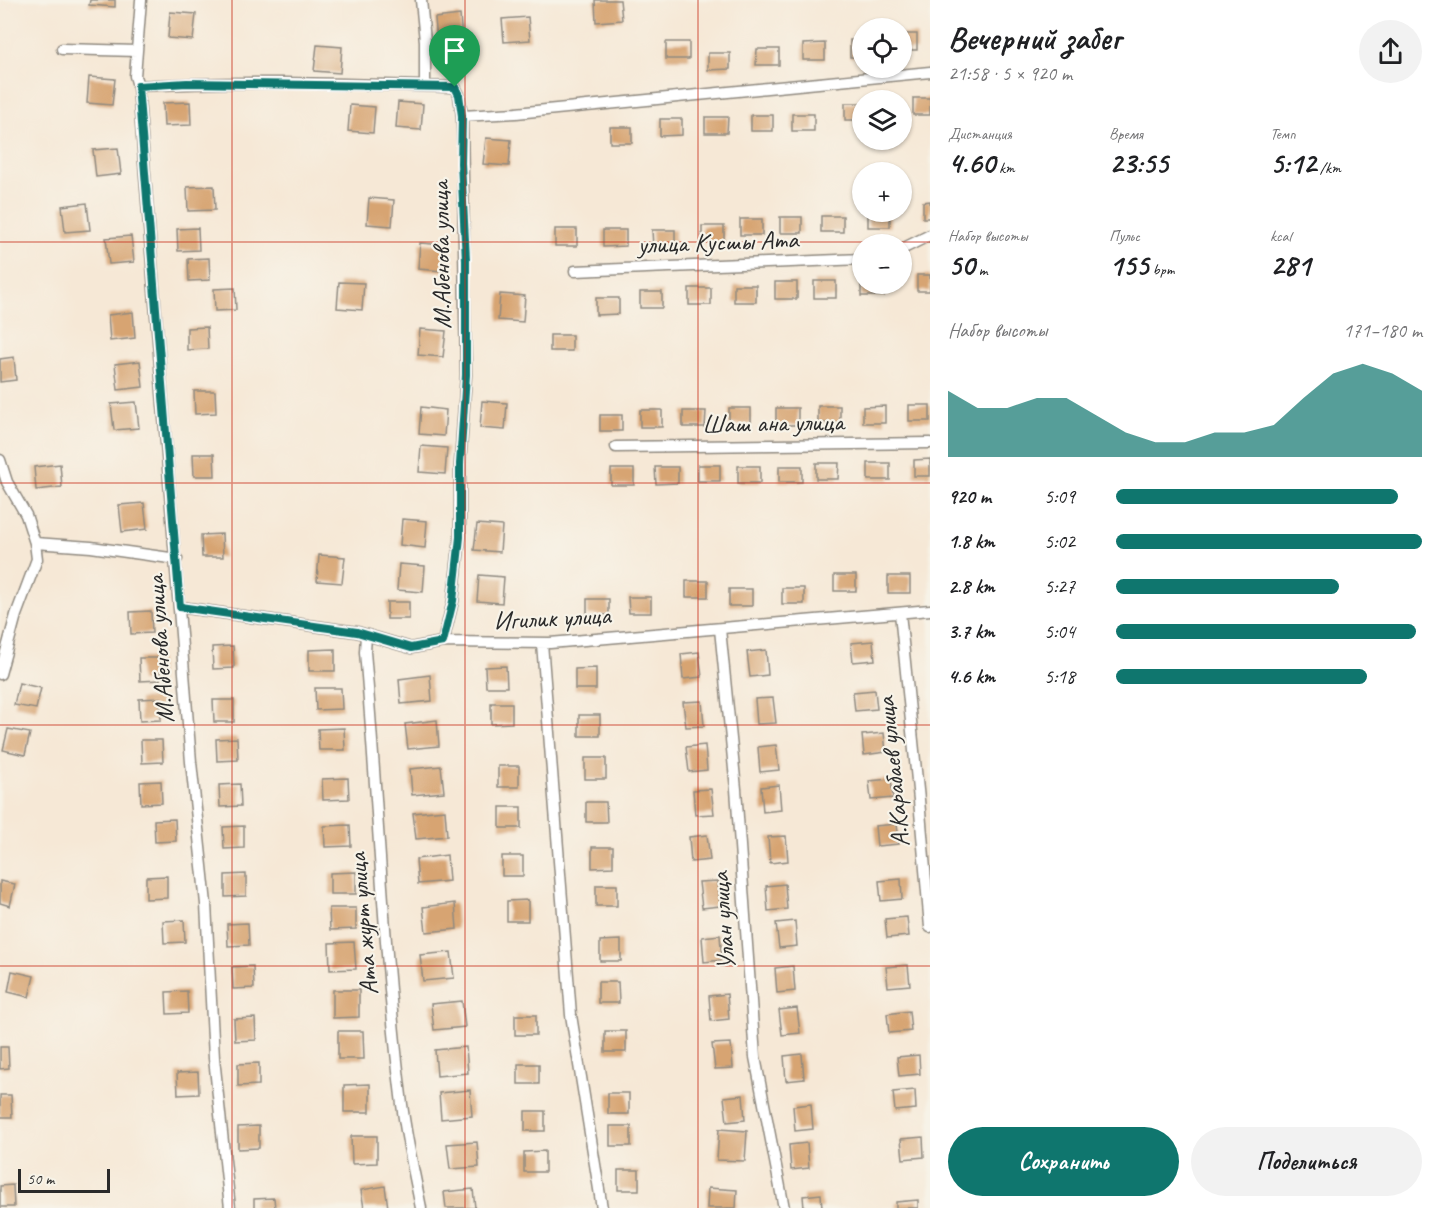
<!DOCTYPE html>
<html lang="ru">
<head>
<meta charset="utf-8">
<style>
  :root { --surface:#fff; --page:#f2f2f2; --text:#202124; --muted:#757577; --accent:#0f766e }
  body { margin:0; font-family:Caveat,sans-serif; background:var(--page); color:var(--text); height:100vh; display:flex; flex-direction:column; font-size:22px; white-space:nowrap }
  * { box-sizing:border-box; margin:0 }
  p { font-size:20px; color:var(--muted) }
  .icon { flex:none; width:33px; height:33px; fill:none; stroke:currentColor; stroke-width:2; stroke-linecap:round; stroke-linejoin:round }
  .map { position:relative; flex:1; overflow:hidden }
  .drawer { display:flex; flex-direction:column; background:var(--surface); width:510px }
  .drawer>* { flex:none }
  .controls { position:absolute; left:852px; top:18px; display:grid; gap:12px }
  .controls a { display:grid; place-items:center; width:60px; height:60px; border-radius:50%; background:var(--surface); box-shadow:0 2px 4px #0004; font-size:30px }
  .scale { position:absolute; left:18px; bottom:15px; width:92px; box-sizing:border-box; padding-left:6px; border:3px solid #2b2b2b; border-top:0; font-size:16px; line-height:21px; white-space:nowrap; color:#2b2b2b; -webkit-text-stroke:4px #f7f3e8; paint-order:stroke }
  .pin { position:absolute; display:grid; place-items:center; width:51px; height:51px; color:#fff; margin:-62px -26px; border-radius:50% 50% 50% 0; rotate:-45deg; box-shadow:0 0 6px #0007 }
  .pin .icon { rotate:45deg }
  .round { display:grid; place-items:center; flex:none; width:63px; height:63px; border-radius:32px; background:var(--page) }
  .summary { display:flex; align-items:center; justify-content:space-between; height:102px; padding:0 18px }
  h1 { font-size:33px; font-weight:800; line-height:45px }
  .metrics { display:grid; grid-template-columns:repeat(3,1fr); gap:9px; height:102px; padding:6px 18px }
  .metrics div { display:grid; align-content:center }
  .metrics b { font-size:30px; font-weight:800 }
  .metrics small { font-size:16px; font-weight:400 }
  .metrics p { font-size:16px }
  .chart { height:168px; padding:12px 18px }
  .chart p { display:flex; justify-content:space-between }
  .chart svg { width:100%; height:108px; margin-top:6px; fill:var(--accent); opacity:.7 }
  .action { display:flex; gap:12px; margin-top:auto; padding:12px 18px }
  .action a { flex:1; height:69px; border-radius:36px; background:var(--accent); color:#fff; font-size:24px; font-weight:800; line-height:69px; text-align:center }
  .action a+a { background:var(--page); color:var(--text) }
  ul { padding:0 18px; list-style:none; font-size:20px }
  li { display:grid; grid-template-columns:96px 72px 1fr; align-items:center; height:45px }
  li i { height:15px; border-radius:8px; background:var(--accent) }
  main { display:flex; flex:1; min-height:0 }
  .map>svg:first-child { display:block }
</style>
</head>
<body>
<main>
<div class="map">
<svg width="930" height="1208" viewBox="0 0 930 1208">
  <rect width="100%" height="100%" fill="#f7f3e8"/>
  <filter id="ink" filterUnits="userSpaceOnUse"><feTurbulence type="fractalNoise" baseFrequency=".0167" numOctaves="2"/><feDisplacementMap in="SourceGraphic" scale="12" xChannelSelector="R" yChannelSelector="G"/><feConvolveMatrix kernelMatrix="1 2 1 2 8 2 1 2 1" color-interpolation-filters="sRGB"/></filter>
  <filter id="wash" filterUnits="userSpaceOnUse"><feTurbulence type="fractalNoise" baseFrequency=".008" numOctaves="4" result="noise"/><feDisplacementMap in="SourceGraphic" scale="24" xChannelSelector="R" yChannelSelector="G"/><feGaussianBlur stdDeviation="1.35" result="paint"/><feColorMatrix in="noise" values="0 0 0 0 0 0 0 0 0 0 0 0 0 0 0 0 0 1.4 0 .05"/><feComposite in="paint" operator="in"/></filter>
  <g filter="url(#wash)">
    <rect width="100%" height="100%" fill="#f6e8d6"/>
    <g id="blocks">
      <path fill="#d7a472" d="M90 0H115V7L89 5Z
        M595 0H620L622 20 596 22Z
        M170 12 196 14 193 40 168 38Z
        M460 15 462 38 437 41 435 18Z
        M528 17 530 40 504 42 502 19Z
        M902 34H917V50H902Z
        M850 40H862V57H850Z
        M666 42H689V59H666Z
        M825 43V60H803V44Z
        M317 45 342 47 340 73 314 71Z
        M757 49H779V65H756Z
        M708 53H730V69L708 70Z
        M89 77 115 79 112 105 87 103Z
        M913 98H930V115H913Z
        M190 102 191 125 164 126 163 103Z
        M398 102 423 104 421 130 396 128Z
        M845 103H862V120H845Z
        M350 105 375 107 373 133 348 131Z
        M792 114H814V131H792Z
        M751 115H773V131H751Z
        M705 117H728L727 133H705Z
        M660 119H682V135L660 136Z
        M610 127H632V143H610Z
        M486 138 511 140 509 166 483 164Z
        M118 148 121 174 96 177 93 150Z
        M214 186 215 210 188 211 187 187Z
        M369 198 394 200 392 226 367 224Z
        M930 201V218H923V202Z
        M87 203 90 230 65 232 62 206Z
        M868 212H890V227H868Z
        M821 216H843V232H821Z
        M780 217H802V233H780Z
        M740 219H762V235H740Z
        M702 226H724V242H702Z
        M198 228 199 250 178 251 177 229Z
        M555 229H577V246H555Z
        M603 230H626V246L603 247Z
        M652 230H675V247H653Z
        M131 236 134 262 109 264 106 238Z
        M420 243 446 245 443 271 418 269Z
        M209 258 210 280 189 281 188 259Z
        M917 275H930V291H917Z
        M814 281H836V298H814Z
        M339 282 364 283 362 310 337 308Z
        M775 282H797V299H775Z
        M861 284H884V296H861Z
        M734 285H756V302H734Z
        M235 288 236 310 215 311 214 289Z
        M689 288H711V305H689Z
        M640 292H662V308H640Z
        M500 294 525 296 523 322 498 320Z
        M596 298H619V314L596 315Z
        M133 312 135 338 110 341 108 315Z
        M207 327 208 349 187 350V328Z
        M420 329 446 331 443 357 418 355Z
        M550 335H572V351H550Z
        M14 357 16 380 0 382V359Z
        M140 361 143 387 118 390 115 364Z
        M194 391H215L216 413 195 414Z
        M482 401 507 403 505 430 480 428Z
        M136 402 139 428 114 430 111 404Z
        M909 405H930V421H909Z
        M818 406H840V423H818Z
        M885 406V423H863V407Z
        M421 407 446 410 444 436 419 434Z
        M729 408H751V424H729Z
        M776 408H798V425H776Z
        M640 410H662V427H640Z
        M683 411H706L705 427H683Z
        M600 415H622V431H600Z
        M421 446 447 448 445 474 419 472Z
        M193 454H214L215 476H194Z
        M930 459V476H914V460Z
        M816 463H839L838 479H816Z
        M868 463H890V480H868Z
        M60 464 62 487 36 490 34 467Z
        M698 465H720V481H698Z
        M738 466H760V483H738Z
        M779 466H802V482H779Z
        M655 467H678V483L656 484Z
        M611 469H634V485H611Z
        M144 503 147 529 122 532 119 505Z
        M402 519 427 521 425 548 400 545Z
        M477 524 502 526 500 552 474 550Z
        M222 534 223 557H202L201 535Z
        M319 555 345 557 342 583 317 581Z
        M399 564 425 566 423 592 397 590Z
        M479 575 504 577 502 603 477 601Z
        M834 575H856V591H834Z
        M888 576H910V593H888Z
        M686 581H708V597H686Z
        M782 588H804V604H782Z
        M729 589H752V606H729Z
        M628 597H651V613H629Z
        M587 599H609V615H587Z
        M387 602H409V619H387Z
        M151 611 152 633 131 634 130 612Z
        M873 641 875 660 853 662 851 643Z
        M233 646 234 668 213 669 212 647Z
        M335 649V671H309V650Z
        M766 650 768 675 750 677 747 652Z
        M699 652 702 677 683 679 681 654Z
        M139 658H160V680L140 681Z
        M506 666 507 687H486L485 667Z
        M596 668V689H575V669Z
        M430 675 432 701 401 704 399 679Z
        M19 683 41 688 36 709 14 705Z
        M315 688H341L342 709 316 710Z
        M875 690 877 709 855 711 853 692Z
        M160 698 161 720 140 721 139 699Z
        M773 698 776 723 757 724 755 699Z
        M213 700H234V722H214Z
        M702 701 704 726 686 727 683 702Z
        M491 703H512V723L491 724Z
        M579 715H600V736H579Z
        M437 720 439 746 408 749 405 724Z
        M344 728 345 750H319L318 729Z
        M8 729 30 733 25 755 3 750Z
        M884 733 886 752 864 755 862 735Z
        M237 738 238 760 217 761 216 739Z
        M141 740H162L163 762 142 763Z
        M705 745 707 770 689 772 686 747Z
        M776 745 779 770 760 772 758 747Z
        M585 758H606V779H585Z
        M441 766 444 792 412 795 410 769Z
        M498 766H519V787H498Z
        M348 778 349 799 323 800 322 779Z
        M891 779 893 798 871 800 869 781Z
        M161 781 162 803 141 804 140 782Z
        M240 784 241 806 220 807 219 785Z
        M779 785 781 810 763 812 761 787Z
        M711 789 714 814 695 815 693 790Z
        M586 802H606L607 822H586Z
        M500 807H521V828H500Z
        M445 810 447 836 416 839 413 813Z
        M175 819 176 841 155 842 154 820Z
        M897 824 899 844 877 846 875 826Z
        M350 825 351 846 325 847 324 826Z
        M244 826V848L224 849 223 827Z
        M707 835 710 860 691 862 689 837Z
        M786 836 788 861 770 863 768 837Z
        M592 847H613V867L592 868Z
        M447 855 449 881 418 884 416 859Z
        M502 856H523V876H502Z
        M356 872V894H330V873Z
        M246 874V896L225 897V875Z
        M167 876V898L146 899V877Z
        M901 879 902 899 881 901 879 881Z
        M0 881 15 884 10 906 0 903Z
        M718 881 720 906 702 908 699 882Z
        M785 884 787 909 768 911 766 886Z
        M596 885H617V906H596Z
        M528 900V921H507V901Z
        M455 903 457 929 426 932 423 907Z
        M329 908H356V929L330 930Z
        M907 917 909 936 887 938 885 919Z
        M184 920 185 942 164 943 163 921Z
        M795 921 797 946 779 948 776 923Z
        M248 923 249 945 228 946 227 924Z
        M720 935 722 960 704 962 702 937Z
        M621 940V961H600V941Z
        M354 942 356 969 330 970 329 943Z
        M451 952 454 978 423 981 420 955Z
        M908 965 910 985 888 987 886 967Z
        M253 966 254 988 233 989 232 967Z
        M793 966 795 991 777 993 775 968Z
        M12 971 34 976 29 997 8 992Z
        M598 982H618L619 1003H598Z
        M333 990H359V1017L333 1018Z
        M187 991 188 1013 167 1014 166 992Z
        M727 994 729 1019 711 1021 709 996Z
        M462 1001 465 1027 434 1030 431 1004Z
        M797 1008 800 1033 782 1035 779 1010Z
        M909 1011 911 1031 889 1033 887 1014Z
        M515 1015H536V1035H515Z
        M255 1018 256 1040 235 1041 234 1019Z
        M338 1031H363L364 1059H338Z
        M605 1031H626V1052H605Z
        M731 1043 733 1068 715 1069 712 1044Z
        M0 1047H8L9 1068 0 1069Z
        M466 1047 468 1073 437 1076 435 1050Z
        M802 1054 804 1079 786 1081 784 1056Z
        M919 1055 920 1074 899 1076 897 1057Z
        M259 1063V1085L238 1086V1064Z
        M518 1064H539V1084H518Z
        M198 1072 199 1094 178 1095 177 1073Z
        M370 1084V1112H344V1085Z
        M470 1090 472 1116 441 1119 439 1093Z
        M915 1090 916 1109 895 1111 893 1092Z
        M608 1093H629V1114H608Z
        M0 1095H11L12 1117H0Z
        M743 1095 745 1120 727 1122 724 1097Z
        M811 1104 813 1129 795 1131 793 1106Z
        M525 1111H545V1131H525Z
        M259 1126V1148L238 1149V1127Z
        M610 1126H631V1146H610Z
        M719 1129 747 1131 745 1161 717 1160Z
        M351 1136H377V1163L352 1164Z
        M923 1137 924 1157 903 1159 901 1139Z
        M477 1142 479 1167 450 1169 447 1144Z
        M807 1143 809 1168 791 1170 789 1145Z
        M545 1151V1172H524V1152Z
        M618 1170H639V1190H618Z
        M13 1185 14 1207H0V1186Z
        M385 1186 388 1208H364L361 1190Z
        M708 1188 737 1190 736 1208H707Z
        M473 1189 475 1208H446L444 1192Z
        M821 1194 822 1208H804L803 1196Z
        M274 1198 275 1208H254V1199Z
        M918 1200V1208H896V1202Z"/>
    </g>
  </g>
  <g filter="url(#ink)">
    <use href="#blocks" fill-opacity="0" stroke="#908a80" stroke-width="1.5"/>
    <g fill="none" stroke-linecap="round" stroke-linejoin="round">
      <g stroke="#908a80" stroke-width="13">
        <path id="street" d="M141 0 135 76 138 86 191 762 206 904 214 1058 230 1208
          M421 0 425 41V86
          M62 49 137 51
          M138 86C243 80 350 84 455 87L459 95 462 116 466 375 460 464V537L453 601 443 642
          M462 116 516 113 930 72
          M902 249 930 235
          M575 271 862 259
          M616 447 930 443
          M0 460 7 482 26 515 35 543 37 559 16 615 0 674
          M35 543 91 547 177 559
          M180 607 357 632 411 648 443 642 550 643 930 610
          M900 613 919 800 930 927
          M720 629 736 789 755 1057 784 1208
          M366 635 365 652C378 800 383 949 401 1096 405 1134 414 1171 421 1208
          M542 643 571 1015 602 1208"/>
      </g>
      <use href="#street" stroke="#fff" stroke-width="10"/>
    </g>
  </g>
  <g fill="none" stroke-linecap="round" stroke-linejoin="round" filter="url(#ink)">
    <g stroke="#fff" stroke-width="12">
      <path id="route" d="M187 83 455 87 459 95 462 116 461 163 466 260V375L460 464V537L453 601 443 642 411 648 357 632 180 607 138 86Z"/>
    </g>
    <use href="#route" stroke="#0f766e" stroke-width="8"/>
  </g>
  <path fill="none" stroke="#c8321e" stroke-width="1.5" stroke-opacity="0.55" d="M232 0V1208M465 0V1208M698 0V1208M0 242H930M0 483H930M0 725H930M0 966H930"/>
  <g text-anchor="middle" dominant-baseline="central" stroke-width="4.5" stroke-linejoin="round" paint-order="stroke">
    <g font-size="26" fill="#2b2b2b" stroke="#f7f3e8">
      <text transform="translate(718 242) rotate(-2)">улица Кусшы Ата</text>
      <text transform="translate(441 255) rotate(-91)">М.Абенова улица</text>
      <text transform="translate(773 423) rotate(-1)">Шаш ана улица</text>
      <text transform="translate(552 618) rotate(-3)">Игилик улица</text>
      <text transform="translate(160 649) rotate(-94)">М.Абенова улица</text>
      <text transform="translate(893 772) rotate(-96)">А.Карабаев улица</text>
      <text transform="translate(723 921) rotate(-94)">Улан улица</text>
      <text transform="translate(363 924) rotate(-95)">Ата журт улица</text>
    </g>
  </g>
</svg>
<div class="controls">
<a><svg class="icon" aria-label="locate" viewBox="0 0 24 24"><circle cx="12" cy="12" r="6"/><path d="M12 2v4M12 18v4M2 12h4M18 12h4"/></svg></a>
<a><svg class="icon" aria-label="layers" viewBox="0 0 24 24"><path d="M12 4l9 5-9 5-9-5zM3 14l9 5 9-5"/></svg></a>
<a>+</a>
<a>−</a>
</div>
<div class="scale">50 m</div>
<div class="pin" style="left:455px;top:87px;background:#1e9e55"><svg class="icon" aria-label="arrive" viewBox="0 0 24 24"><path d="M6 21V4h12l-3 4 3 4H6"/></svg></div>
</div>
<section class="drawer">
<div class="summary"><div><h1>Вечерний забег</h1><p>21:58 · 5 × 920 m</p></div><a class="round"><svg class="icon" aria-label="share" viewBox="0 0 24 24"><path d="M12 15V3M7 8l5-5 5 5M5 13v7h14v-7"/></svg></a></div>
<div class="metrics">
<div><p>Дистанция</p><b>4.60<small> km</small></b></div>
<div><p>Время</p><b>23:55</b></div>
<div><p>Темп</p><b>5:12<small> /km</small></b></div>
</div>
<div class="metrics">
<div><p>Набор высоты</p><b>50<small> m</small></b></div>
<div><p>Пульс</p><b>155<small> bpm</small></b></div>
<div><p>kcal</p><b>281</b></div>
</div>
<div class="chart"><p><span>Набор высоты</span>171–180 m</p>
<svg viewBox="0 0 160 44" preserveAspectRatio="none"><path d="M0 44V17L10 24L20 24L30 20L40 20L50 27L60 34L70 38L80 38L90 34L100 34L110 31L120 20L130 10L140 6L150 10L160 17V44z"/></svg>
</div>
<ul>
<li><b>920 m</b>5:09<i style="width:92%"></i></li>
<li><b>1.8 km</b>5:02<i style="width:100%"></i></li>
<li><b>2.8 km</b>5:27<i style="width:73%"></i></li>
<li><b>3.7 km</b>5:04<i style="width:98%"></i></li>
<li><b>4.6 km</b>5:18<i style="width:82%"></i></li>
</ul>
<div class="action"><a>Сохранить</a><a>Поделиться</a></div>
</section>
</main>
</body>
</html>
